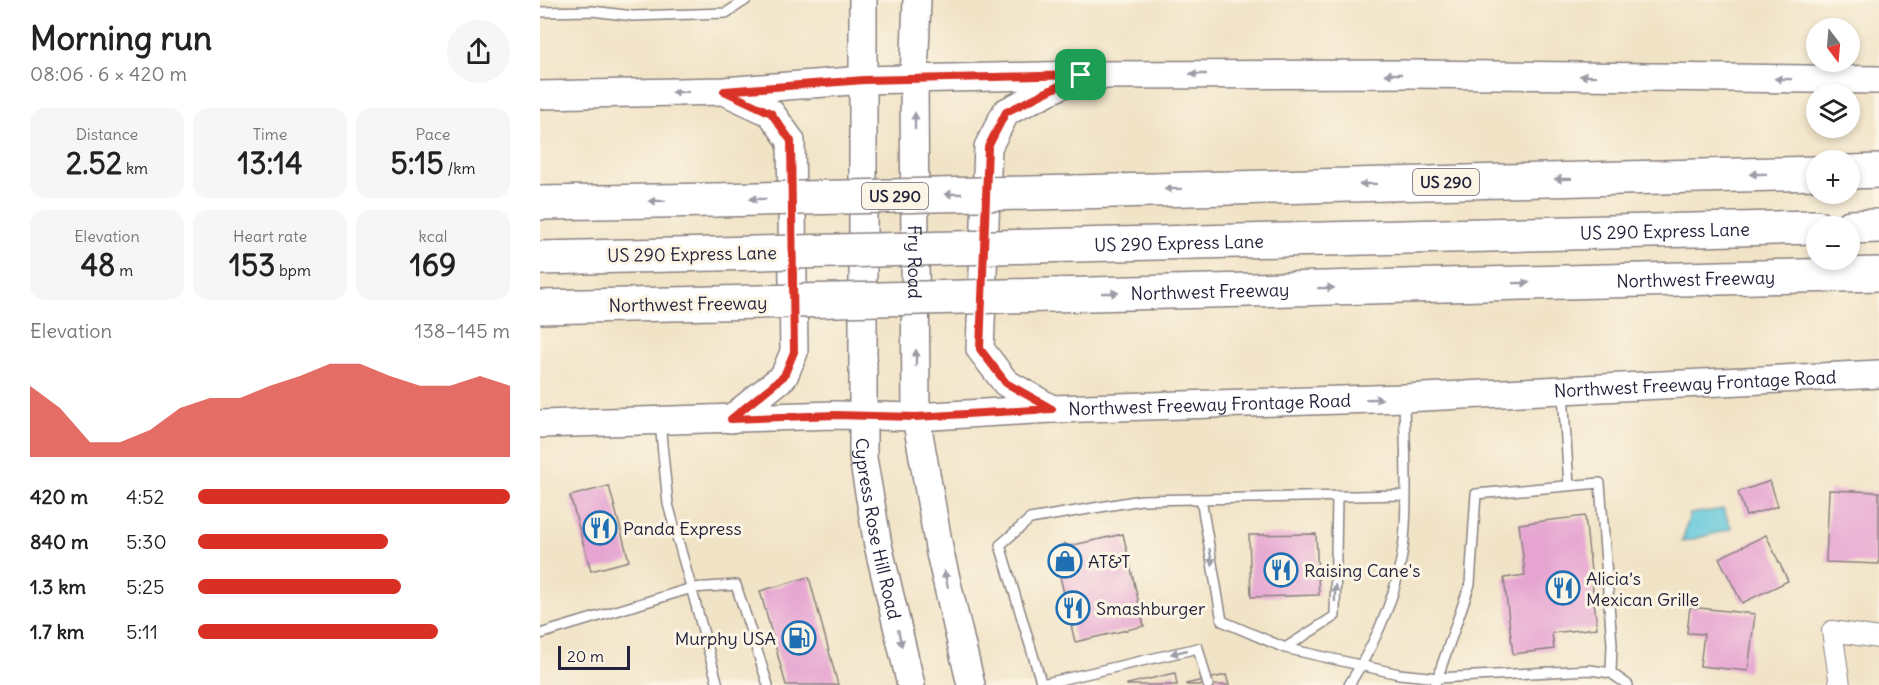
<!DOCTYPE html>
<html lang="en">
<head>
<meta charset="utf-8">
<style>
  :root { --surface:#fff; --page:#f6f6f6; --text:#222; --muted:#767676; --accent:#d93025 }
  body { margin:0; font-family:Delius,sans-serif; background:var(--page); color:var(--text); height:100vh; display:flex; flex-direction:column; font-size:22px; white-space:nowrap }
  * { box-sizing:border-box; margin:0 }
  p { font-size:20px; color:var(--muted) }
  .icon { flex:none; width:33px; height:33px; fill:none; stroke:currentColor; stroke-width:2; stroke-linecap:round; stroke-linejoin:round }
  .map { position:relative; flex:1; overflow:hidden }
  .drawer { display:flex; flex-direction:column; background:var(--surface); width:540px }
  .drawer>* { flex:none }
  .needle { width:39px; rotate:164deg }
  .fabs { position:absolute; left:1266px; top:18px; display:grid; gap:12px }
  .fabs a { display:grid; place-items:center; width:54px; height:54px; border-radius:50%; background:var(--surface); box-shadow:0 3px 9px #0003; font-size:30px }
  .scale { position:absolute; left:18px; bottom:15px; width:72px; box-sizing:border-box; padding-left:6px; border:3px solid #22223b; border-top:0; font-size:16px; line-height:21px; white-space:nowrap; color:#22223b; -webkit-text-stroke:4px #fcf5e5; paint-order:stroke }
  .pin { position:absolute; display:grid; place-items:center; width:51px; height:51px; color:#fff; margin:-26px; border-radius:12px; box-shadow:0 3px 9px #0006 }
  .round { display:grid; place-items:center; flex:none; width:63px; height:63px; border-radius:32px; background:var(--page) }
  .headline { display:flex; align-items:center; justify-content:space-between; height:102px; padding:0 30px }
  h1 { font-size:33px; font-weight:700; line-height:45px }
  .stats { display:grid; grid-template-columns:repeat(3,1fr); gap:9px; height:102px; padding:6px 30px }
  .stats div { display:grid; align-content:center; border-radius:15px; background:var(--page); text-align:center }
  .stats b { font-size:30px; font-weight:700 }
  .stats small { font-size:16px; font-weight:400 }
  .stats p { font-size:16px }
  .chart { height:168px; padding:12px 30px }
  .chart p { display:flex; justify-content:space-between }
  .chart svg { width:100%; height:108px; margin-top:6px; fill:var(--accent); opacity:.7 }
  ul { padding:0 30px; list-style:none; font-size:20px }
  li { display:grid; grid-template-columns:96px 72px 1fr; align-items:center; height:45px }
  li i { height:15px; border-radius:8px; background:var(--accent) }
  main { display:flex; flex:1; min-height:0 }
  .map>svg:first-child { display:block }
</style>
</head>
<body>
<main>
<section class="drawer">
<div class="headline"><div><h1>Morning run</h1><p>08:06 · 6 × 420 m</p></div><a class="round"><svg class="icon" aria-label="share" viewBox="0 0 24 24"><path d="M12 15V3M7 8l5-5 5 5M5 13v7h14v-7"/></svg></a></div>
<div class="stats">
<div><p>Distance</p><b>2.52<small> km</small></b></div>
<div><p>Time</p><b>13:14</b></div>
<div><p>Pace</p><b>5:15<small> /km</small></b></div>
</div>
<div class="stats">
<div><p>Elevation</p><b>48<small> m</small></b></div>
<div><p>Heart rate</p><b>153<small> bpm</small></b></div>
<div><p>kcal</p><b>169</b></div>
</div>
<div class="chart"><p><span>Elevation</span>138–145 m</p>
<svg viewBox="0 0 160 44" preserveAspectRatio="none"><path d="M0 44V15L10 24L20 38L30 38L40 33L50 24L60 20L70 20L80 15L90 11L100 6L110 6L120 11L130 15L140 15L150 11L160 15V44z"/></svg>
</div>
<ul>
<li><b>420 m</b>4:52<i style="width:100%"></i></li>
<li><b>840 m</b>5:30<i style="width:61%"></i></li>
<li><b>1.3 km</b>5:25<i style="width:65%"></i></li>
<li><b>1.7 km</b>5:11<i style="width:77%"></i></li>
</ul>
</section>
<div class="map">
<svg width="1339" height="685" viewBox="0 0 1339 685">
  <rect width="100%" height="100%" fill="#fcf5e5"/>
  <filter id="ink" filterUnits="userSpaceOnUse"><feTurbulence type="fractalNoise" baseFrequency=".0167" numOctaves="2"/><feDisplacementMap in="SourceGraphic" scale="12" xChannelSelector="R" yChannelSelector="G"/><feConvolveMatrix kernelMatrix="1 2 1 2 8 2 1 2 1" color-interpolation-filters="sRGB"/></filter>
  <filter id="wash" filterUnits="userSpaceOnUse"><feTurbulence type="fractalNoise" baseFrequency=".008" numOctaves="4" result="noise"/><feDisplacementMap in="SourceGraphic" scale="24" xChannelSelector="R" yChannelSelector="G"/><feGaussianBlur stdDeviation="1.35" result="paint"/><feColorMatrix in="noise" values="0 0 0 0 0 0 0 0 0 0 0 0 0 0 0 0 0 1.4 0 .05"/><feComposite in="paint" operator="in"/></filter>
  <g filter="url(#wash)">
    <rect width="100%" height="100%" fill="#f1e3c6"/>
    <path fill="#5ec6da" stroke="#40748a" stroke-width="1.5" d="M1183 509 1192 529 1142 542 1150 514Z"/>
    <g id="blocks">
      <path fill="#e6a4d1" d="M1230 481 1238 506 1206 516 1198 492Z
        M69 486 89 561 51 571 30 496Z
        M1289 490 1339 492V564L1286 562Z
        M1045 516 1057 628 1012 633 1014 649 973 654 964 578 985 575 979 524Z
        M583 534 604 626 535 642 517 563 513 560 524 543 529 546Z
        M776 534 779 595 711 597 709 535Z
        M1226 535 1248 581 1202 603 1179 558Z
        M269 577 298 685H246L220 591Z
        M1150 607 1215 614 1208 671 1160 666 1164 634 1147 633Z
        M635 673 637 685H587V684Z
        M686 675 689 685H647L646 684Z"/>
    </g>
  </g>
  <g filter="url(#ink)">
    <use href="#blocks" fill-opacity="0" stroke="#8a8280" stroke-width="1.5"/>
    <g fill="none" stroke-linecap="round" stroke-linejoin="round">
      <g stroke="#8a8280" stroke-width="12">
        <path id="service" d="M0 12 52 11 93 16 186 13 206 0
          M1023 393 1029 486
          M120 423 128 504 178 685
          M661 499 682 621 745 648 795 616 797 496
          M0 634 152 588 196 585 228 685
          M745 648 859 674 898 678 1050 670 1071 673 1088 685
          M502 684 658 648 668 685
          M502 685 460 545 490 519 601 500 865 495
          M809 685C836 642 859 591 864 540 868 494 865 448 864 402
          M895 685 930 584 936 494 1060 483 1072 644 1071 673"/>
      </g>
      <g stroke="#8a8280" stroke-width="22">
        <path id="minor" d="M1300 685 1292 631 1339 638"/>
      </g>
      <g stroke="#8a8280" stroke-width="30">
        <g id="secondary">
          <path id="s1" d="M323 0V458L338 545 371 685"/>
          <path id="s2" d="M377 0 374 79 376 417 400 553 431 685"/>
          <path d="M186 92 231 113 251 141 254 352 244 376 191 419"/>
          <path d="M0 95 184 91 324 80 541 75 876 74 1339 80"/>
          <path d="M512 409 466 383 440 349 448 147 466 112 535 78"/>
          <path id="s3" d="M0 424 295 415 376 417 512 409 864 398 1339 374"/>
        </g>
      </g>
      <g stroke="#8a8280" stroke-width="36">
        <g id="motorway">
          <path d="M1310 172 1339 171"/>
          <path d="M535 192 1276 173"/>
          <path d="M0 203 175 200"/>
          <path d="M1310 227 1339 226"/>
          <path id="s4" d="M535 245 1276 227"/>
          <path d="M0 258 176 254"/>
          <path id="s5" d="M511 295 1339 274"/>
          <path d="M0 307 175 303"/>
        </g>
      </g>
      <use href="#service" stroke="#fff" stroke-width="9"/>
      <use href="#minor" stroke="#fff" stroke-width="20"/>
      <use href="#secondary" stroke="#fff" stroke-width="27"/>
      <use href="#motorway" stroke="#fff" stroke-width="33"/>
      <g stroke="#8a8280" stroke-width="36" stroke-linecap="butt">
        <path id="motorway-bridge" d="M175 200 535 192
          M176 254 535 245
          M175 303 511 295"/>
      </g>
      <use href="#motorway-bridge" stroke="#fff" stroke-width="33"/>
    </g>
    <defs><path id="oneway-solid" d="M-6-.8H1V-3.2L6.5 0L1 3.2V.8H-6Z" transform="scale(1.5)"/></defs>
    <g fill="#9c9ca7">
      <use href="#oneway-solid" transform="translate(658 74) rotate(180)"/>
      <use href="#oneway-solid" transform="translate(853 74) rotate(180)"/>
      <use href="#oneway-solid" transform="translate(1048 76) rotate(-179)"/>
      <use href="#oneway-solid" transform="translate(1243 79) rotate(-179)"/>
      <use href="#oneway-solid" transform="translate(140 92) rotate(179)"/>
      <use href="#oneway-solid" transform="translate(375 121) rotate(-90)"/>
      <use href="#oneway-solid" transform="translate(1218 174) rotate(179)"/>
      <use href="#oneway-solid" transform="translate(1023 179) rotate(179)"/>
      <use href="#oneway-solid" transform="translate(828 184) rotate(179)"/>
      <use href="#oneway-solid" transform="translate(633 189) rotate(179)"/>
      <use href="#oneway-solid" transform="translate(413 194) rotate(179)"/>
      <use href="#oneway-solid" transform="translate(218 199) rotate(179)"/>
      <use href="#oneway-solid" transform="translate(117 201) rotate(179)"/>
      <use href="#oneway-solid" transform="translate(981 283) rotate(-1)"/>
      <use href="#oneway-solid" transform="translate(786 288) rotate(-1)"/>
      <use href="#oneway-solid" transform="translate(570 293) rotate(-1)"/>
      <use href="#oneway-solid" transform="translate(376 358) rotate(-90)"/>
      <use href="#oneway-solid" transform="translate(834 399) rotate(-2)"/>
      <use href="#oneway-solid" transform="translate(671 557) rotate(80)"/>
      <use href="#oneway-solid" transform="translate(406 579) rotate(-103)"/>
      <use href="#oneway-solid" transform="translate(795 593) rotate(-89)"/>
      <use href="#oneway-solid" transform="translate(360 638) rotate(77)"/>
      <use href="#oneway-solid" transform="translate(639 652) rotate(167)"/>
    </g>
  </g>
  <g fill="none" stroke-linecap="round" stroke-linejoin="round" filter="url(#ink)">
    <g stroke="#fff" stroke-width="12">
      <path id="route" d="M541 75 466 112 448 147 440 349 466 383 512 409 376 417 295 415 191 419 244 376 254 352 251 141 231 113 184 91 324 80Z"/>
    </g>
    <use href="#route" stroke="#d93025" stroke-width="8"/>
  </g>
  <defs>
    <g id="restaurant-ring" transform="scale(1.725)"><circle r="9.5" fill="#fcf5e5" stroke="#1f6fb2" stroke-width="1.5"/><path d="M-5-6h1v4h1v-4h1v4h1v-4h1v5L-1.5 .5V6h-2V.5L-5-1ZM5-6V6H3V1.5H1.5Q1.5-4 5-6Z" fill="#1f6fb2"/></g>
    <g id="shop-ring" transform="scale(1.725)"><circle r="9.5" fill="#fcf5e5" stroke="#1f6fb2" stroke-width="1.5"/><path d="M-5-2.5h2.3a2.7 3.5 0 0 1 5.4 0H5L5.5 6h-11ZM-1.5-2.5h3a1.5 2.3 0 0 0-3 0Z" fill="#1f6fb2"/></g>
    <g id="fuel-ring" transform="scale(1.725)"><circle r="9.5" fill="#fcf5e5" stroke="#1f6fb2" stroke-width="1.5"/><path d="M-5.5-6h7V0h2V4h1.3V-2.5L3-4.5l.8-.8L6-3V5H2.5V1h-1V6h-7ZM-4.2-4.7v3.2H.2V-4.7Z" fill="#1f6fb2"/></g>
  </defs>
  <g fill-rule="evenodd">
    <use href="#restaurant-ring" x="60" y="528"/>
    <use href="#shop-ring" x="525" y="561"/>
    <use href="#restaurant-ring" x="741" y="570"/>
    <use href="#restaurant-ring" x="1023" y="588"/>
    <use href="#restaurant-ring" x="533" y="608"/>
    <use href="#fuel-ring" x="259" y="638"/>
  </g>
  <g text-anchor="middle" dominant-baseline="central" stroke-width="6" stroke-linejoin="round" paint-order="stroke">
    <g fill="#fcf5e5" stroke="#63616e" stroke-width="1.5">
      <rect x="873" y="169" width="66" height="26" rx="4.5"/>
      <rect x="322" y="183" width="66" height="26" rx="4.5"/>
    </g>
    <g font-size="16" font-weight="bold" fill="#22223b">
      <text x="906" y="182">US 290</text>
      <text x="355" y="196">US 290</text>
    </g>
    <g font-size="18" fill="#22223b" stroke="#fcf5e5">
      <text stroke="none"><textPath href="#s4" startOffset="590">US 290 Express Lane</textPath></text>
      <text stroke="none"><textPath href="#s4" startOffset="104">US 290 Express Lane</textPath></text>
      <text transform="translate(152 254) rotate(-1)">US 290 Express Lane</text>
      <text stroke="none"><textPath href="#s2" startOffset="262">Fry Road</textPath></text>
      <text stroke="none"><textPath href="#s5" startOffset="645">Northwest Freeway</textPath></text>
      <text stroke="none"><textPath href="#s5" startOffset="159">Northwest Freeway</textPath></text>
      <text transform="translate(148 304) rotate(-1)">Northwest Freeway</text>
      <text stroke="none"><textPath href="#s3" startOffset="1156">Northwest Freeway Frontage Road</textPath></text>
      <text stroke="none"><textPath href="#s3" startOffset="670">Northwest Freeway Frontage Road</textPath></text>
      <text stroke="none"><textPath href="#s1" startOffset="530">Cypress Rose Hill Road</textPath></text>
    </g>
    <g font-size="18" fill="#22223b" stroke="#fcf5e5" text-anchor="start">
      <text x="83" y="528">Panda Express</text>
      <text x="548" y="561">AT&amp;T</text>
      <text x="764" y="570">Raising Cane's</text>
      <text x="1046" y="578">Alicia’s<tspan x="1046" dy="21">Mexican Grille</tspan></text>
      <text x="556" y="608">Smashburger</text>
      <text x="236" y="638" text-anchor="end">Murphy USA</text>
    </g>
  </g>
</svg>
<div class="fabs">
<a><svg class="needle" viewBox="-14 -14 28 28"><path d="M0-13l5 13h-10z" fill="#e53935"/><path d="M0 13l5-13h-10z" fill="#767676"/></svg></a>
<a><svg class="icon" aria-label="layers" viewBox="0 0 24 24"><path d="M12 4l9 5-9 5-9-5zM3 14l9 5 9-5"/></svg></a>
<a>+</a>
<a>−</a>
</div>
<div class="scale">20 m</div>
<div class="pin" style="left:541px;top:75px;background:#1e9e55"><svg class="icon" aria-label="arrive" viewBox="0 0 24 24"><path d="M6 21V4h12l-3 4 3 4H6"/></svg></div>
</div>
</main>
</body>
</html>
